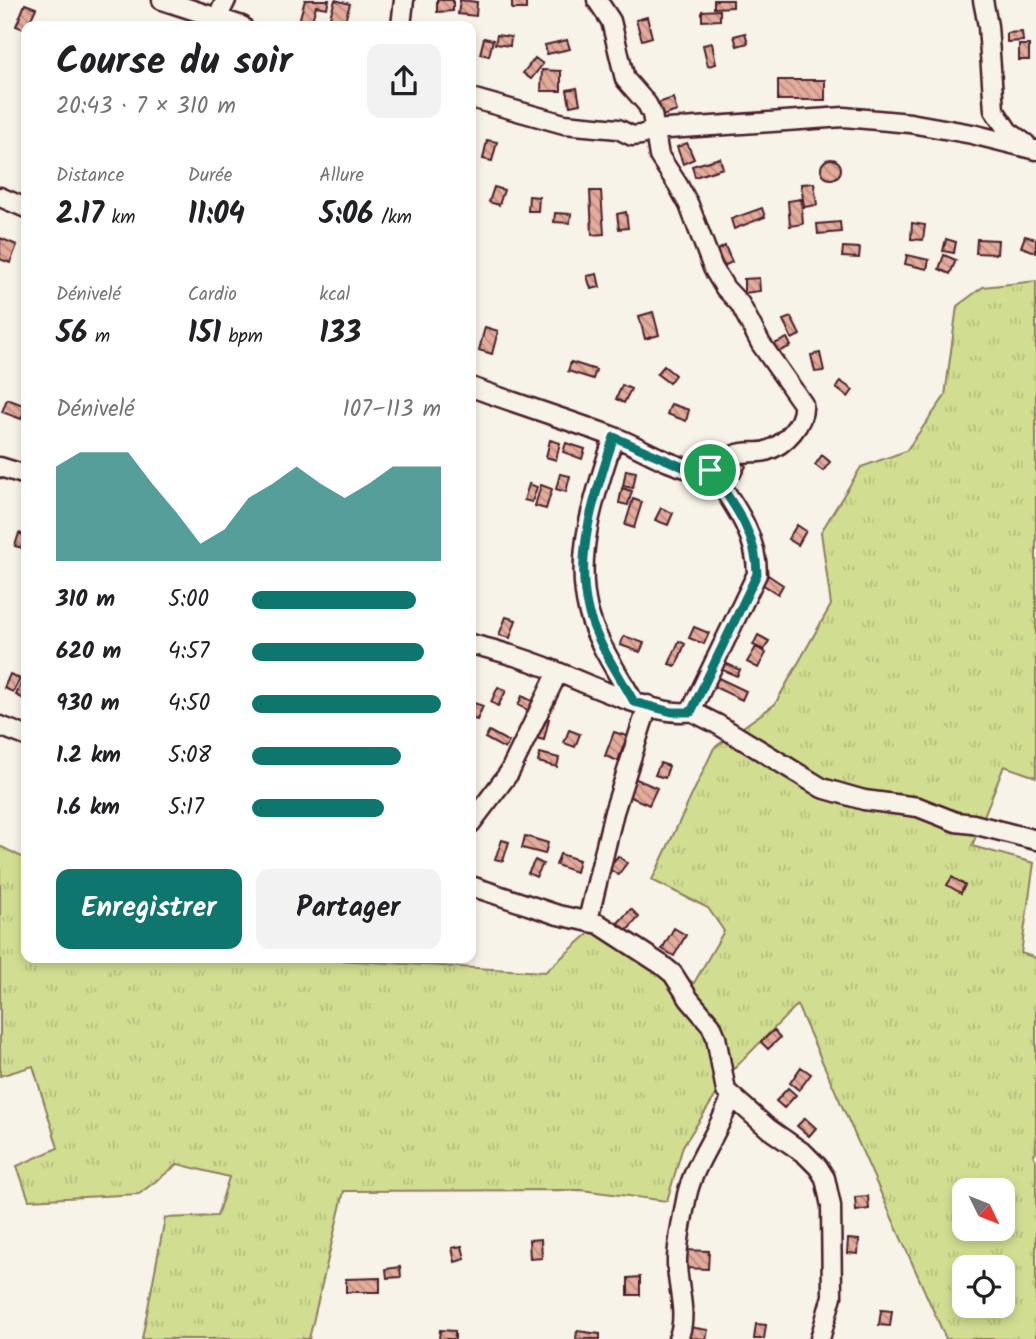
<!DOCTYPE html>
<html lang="fr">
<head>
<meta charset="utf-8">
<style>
  :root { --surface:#fff; --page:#f2f2f2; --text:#202124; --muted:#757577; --accent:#0f766e }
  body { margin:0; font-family:Kalam,sans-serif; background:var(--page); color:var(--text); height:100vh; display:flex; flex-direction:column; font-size:26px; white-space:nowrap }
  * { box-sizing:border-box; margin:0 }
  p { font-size:23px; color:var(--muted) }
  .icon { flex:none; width:38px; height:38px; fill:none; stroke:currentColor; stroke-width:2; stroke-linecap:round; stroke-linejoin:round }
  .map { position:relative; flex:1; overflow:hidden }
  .drawer { position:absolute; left:21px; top:21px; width:455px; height:942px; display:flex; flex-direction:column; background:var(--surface); border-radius:14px; box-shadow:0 4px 10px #0003 }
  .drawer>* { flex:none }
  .needle { width:46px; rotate:133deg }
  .buttons { position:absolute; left:952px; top:1178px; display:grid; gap:14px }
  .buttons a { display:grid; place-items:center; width:63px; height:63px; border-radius:14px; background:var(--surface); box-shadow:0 4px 10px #0003; font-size:35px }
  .pin { position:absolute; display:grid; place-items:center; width:60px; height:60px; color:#fff; margin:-30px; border:4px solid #fff; border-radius:50%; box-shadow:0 2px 7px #0007 }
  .round { display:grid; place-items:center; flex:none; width:74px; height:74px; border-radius:14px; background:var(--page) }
  .overview { display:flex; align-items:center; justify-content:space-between; height:119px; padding:0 35px }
  h1 { font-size:38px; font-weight:700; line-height:52px }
  .stats { display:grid; grid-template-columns:repeat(3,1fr); gap:10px; height:119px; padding:7px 35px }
  .stats div { display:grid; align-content:center }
  .stats b { font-size:30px; font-weight:700 }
  .stats small { font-size:19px; font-weight:400 }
  .stats p { font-size:19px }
  .chart { height:196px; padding:14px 35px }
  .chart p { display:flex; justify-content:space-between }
  .chart svg { width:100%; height:126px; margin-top:7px; fill:var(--accent); opacity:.7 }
  .button { display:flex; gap:14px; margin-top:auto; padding:14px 35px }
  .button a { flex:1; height:80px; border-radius:14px; background:var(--accent); color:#fff; font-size:28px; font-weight:700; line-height:80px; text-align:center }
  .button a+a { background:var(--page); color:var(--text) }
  ul { padding:0 35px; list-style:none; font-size:23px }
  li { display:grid; grid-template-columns:112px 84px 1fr; align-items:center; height:52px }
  li i { height:18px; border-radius:9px; background:var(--accent) }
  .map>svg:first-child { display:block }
</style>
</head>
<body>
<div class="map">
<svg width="1036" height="1339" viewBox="0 0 1036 1339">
  <defs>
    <pattern id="grass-tufts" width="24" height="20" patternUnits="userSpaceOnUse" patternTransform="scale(1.75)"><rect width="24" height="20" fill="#d1de91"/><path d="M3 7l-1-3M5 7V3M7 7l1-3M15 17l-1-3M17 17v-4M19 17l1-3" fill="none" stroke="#b5be7d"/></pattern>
    <pattern id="building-back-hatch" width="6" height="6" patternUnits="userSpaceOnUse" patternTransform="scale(1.75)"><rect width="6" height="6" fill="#e3ac9b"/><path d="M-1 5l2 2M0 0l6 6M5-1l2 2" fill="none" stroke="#ba8b7f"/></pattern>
  </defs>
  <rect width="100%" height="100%" fill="#f7f3e8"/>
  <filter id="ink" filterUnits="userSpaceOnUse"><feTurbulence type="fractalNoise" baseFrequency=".0143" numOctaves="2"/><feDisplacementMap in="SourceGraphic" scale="14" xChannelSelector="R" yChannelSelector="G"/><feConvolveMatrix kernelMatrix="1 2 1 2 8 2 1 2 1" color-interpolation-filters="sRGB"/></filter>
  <g filter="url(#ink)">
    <path fill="url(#grass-tufts)" stroke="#8e7e5e" stroke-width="2" fill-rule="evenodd" d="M1036 281V777L1004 766 972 846 1034 863 1021 953 1036 958V1152L1033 1155 1036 1160V1339H946L797 1005 731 1072 683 1146 667 1201 581 1190 344 1191 309 1339H142L165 1218 217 1216 229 1177 178 1164 139 1194 29 1200 17 1166 58 1148 33 1066 0 1076V846L26 859V957H336L338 960 545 972 594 929 694 983 724 931 708 908 652 880 714 748 775 704 831 605 821 532 861 467 906 451 945 396 957 306 983 287ZM964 1190H1003V1228H964ZM964 1267H1003V1306H964Z"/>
    <path fill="url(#building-back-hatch)" stroke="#4a1f2b" stroke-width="2" d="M305 0H329L327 8 316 6 311 24 299 21Z
      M335 0 350 4 344 24 329 20Z
      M437 0H453V11L437 12Z
      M460 0 477 2 476 16 458 14Z
      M512 0H526V9H512Z
      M714 0H733V7L714 8Z
      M25 4 36 8 26 30 16 26Z
      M720 10V20L702 21V11Z
      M647 17 652 37 642 40 636 20Z
      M1022 32 1023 41 1007 42V33Z
      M745 33 748 43 737 46 734 36Z
      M497 35 511 37 510 46 495 44Z
      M484 38 493 40 489 56 480 54Z
      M567 40 570 49 547 54 545 45Z
      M712 43 716 64 708 66 703 45Z
      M1019 45H1029V60H1019Z
      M535 58 543 64 531 79 523 73Z
      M542 70 561 71V91H541Z
      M778 80H825V100H778Z
      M577 88 580 104 570 106 567 90Z
      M673 98 677 111 659 117 655 104Z
      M487 140 497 142 492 161 483 159Z
      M687 143 694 159 683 164 677 147Z
      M720 158 723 168 695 177 692 166Z
      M821 169a10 10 0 1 1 20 0a10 10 0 1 1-20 0Z
      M814 183 817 205 804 207 801 184Z
      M494 187 504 190 499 205 489 202Z
      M590 191H601L604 234 592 235Z
      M529 196 539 197 538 211H528Z
      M801 199 803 224 790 226 788 201Z
      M762 208 765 217 734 229 731 219Z
      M626 212 628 228 619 229 617 214Z
      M555 213 571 214 570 223 554 222Z
      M840 222 841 232 818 234 817 224Z
      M912 223 925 225 923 240 911 239Z
      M1025 236 1036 239V252L1021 247Z
      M0 238 17 245 10 263 0 259Z
      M946 239 956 242 954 253 943 251Z
      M977 239 998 240 997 254 976 253Z
      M725 246 732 262 724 266 716 251Z
      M843 247 860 248 859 258 842 257Z
      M907 255 929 260 927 269 905 264Z
      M944 255 956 260 950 274 939 269Z
      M597 274 600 287 591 289 587 276Z
      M759 278 760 291 744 293V279Z
      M653 312 659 335 645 339 639 316Z
      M791 317 800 335 792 339 783 320Z
      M485 327 498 331 492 354 479 350Z
      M787 338 791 346 774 354 770 346Z
      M820 353 824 371 815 372 811 355Z
      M571 362 596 370 593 379 568 371Z
      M664 366 675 375 669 383 657 374Z
      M840 381 853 390 848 397 836 388Z
      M622 385 631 389 624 403 616 399Z
      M7 399 26 406 21 419 2 412Z
      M671 404 689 410 686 421 667 414Z
      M550 440 560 443 556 460 546 457Z
      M566 443 585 449 582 459 563 452Z
      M822 455 830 462 823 471 815 465Z
      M738 461 746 466 740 478 732 473Z
      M626 470 636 472 633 488 623 486Z
      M560 474 570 476 566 492 556 489Z
      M529 484 537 487 532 502 524 500Z
      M541 485 552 489 546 509 535 506Z
      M622 488 632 491 628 505 619 503Z
      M633 499 642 502 634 528 625 525Z
      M661 508 673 513 668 525 655 520Z
      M797 525 806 531 798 545 788 539Z
      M19 533 26 536V549L15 546Z
      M768 575 783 585 778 594 762 584Z
      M506 617 516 620 510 638 499 635Z
      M694 627 709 633 704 644 689 638Z
      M758 635 769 641 764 650 753 645Z
      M624 636 644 643 640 652 620 645Z
      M679 641 685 644 676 666 669 664Z
      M756 647 766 653 758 668 747 662Z
      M723 662 740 670 737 676 720 669Z
      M10 674 20 679 13 692 4 688Z
      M712 675 746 691 742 700 708 684Z
      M23 679 26 681 24 699 16 695Z
      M498 687 506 691 498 706 491 702Z
      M522 696 536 703 531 712 518 705Z
      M474 703 483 706 477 720 471 718Z
      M542 717 549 719 544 740 536 738Z
      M569 730 580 734 575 747 564 743Z
      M489 731 509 742 505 749 485 738Z
      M614 732 627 736 618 761 605 756Z
      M540 753 559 758 557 767 538 762Z
      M660 763 669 766 665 778 655 775Z
      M634 778 657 788 649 805 626 795Z
      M525 836 548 843 545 854 522 848Z
      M502 840 509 842 503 861 495 859Z
      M560 854 579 860 576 872 556 865Z
      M618 856 627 863 618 875 608 868Z
      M535 860 543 864 536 877 528 873Z
      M952 877 965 885 961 893 947 885Z
      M631 909 639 917 623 935 614 927Z
      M674 928 686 935 674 956 662 949Z
      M774 1030 780 1038 768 1049 761 1042Z
      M801 1067 811 1074 799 1090 790 1083Z
      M788 1088 796 1095 784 1108 776 1101Z
      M805 1118 816 1128 809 1136 797 1126Z
      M868 1196 869 1209 856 1211 855 1197Z
      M541 1239 542 1258 530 1259 529 1240Z
      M848 1239 859 1240 858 1254 847 1253Z
      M462 1246 465 1259 455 1262 452 1248Z
      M683 1250 709 1251 708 1269 682 1268Z
      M400 1267 401 1277 387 1278 386 1269Z
      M640 1277V1295H628V1278Z
      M380 1278V1292H346V1279Z
      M881 1310 892 1311 890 1326 879 1325Z
      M756 1324 766 1325 764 1339H754Z
      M689 1327 708 1330 706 1339 687 1338Z
      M440 1330 455 1331V1339H439Z
      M577 1331 600 1334V1339H576Z"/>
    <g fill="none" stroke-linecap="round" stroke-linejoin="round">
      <g stroke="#4a1f2b" stroke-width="23">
        <path id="street" d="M162 0 242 26
          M983 0 988 26 994 110 1008 131 1026 144
          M213 26 226 0
          M401 26 404 0
          M471 98 564 124 618 129 632 136 641 135 653 130 844 117 910 123 972 134 1036 150
          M0 197 26 208
          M471 387C518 404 565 419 612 436 640 446 667 466 696 470 712 472 722 461 735 455 746 450 756 454 766 451 785 445 805 423 803 404L761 344 740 304 725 288 713 268 689 205 678 185 659 156 652 114 647 104 625 79 611 21 597 0
          M614 437C596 491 574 552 588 610 596 642 618 673 634 702
          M0 467 26 475
          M471 644C500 651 530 660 558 672 586 684 663 719 691 711L717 724 822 788 864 800 918 807 956 822 973 824 1036 840
          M691 711 757 574C757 533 732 502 710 469
          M0 726 26 736
          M471 823 509 773 558 672
          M471 886 558 915 599 924 662 965 673 974 689 999 711 1025 716 1037 726 1091 769 1129 805 1154 818 1167 825 1178 831 1206 832 1296 820 1339
          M588 920 614 812 648 705
          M678 1339C689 1313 676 1286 677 1259 678 1238 683 1216 687 1195 694 1163 720 1131 731 1097"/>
      </g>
      <use href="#street" stroke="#f7f3e8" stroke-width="18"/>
    </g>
  </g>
  <g fill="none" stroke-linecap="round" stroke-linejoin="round" filter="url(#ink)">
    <g stroke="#fff" stroke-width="14">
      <path id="route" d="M614 437 685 468 710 470C732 502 757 533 757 574L691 712H672L634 702C618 673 596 642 588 610 574 552 596 491 614 437Z"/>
    </g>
    <use href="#route" stroke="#0f766e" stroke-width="9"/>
  </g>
</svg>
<div class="buttons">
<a><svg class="needle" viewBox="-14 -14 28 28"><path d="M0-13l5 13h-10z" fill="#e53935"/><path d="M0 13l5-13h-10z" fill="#757577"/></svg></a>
<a><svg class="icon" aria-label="locate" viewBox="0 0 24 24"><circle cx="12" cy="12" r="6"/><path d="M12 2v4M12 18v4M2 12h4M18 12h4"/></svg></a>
</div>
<div class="pin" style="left:710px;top:470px;background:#1e9e55"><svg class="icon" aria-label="arrive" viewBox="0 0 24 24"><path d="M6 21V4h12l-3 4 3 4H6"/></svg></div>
<section class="drawer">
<div class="overview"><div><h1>Course du soir</h1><p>20:43 · 7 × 310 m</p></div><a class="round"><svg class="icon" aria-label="share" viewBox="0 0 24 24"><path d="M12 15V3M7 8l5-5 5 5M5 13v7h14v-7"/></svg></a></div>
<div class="stats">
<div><p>Distance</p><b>2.17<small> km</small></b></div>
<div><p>Durée</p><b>11:04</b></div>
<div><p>Allure</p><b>5:06<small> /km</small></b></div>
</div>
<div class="stats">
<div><p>Dénivelé</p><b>56<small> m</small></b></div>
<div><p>Cardio</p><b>151<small> bpm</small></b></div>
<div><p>kcal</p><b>133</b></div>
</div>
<div class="chart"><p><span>Dénivelé</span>107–113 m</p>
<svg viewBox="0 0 160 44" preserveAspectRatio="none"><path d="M0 44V11L10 6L20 6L30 6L40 17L50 27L60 38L70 33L80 22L90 17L100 11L110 17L120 22L130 17L140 11L150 11L160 11V44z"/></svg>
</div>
<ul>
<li><b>310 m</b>5:00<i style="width:87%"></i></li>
<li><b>620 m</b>4:57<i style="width:91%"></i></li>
<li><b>930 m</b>4:50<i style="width:100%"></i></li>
<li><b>1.2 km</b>5:08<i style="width:79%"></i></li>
<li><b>1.6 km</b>5:17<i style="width:70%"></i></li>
</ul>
<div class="button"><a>Enregistrer</a><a>Partager</a></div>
</section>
</div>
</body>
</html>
